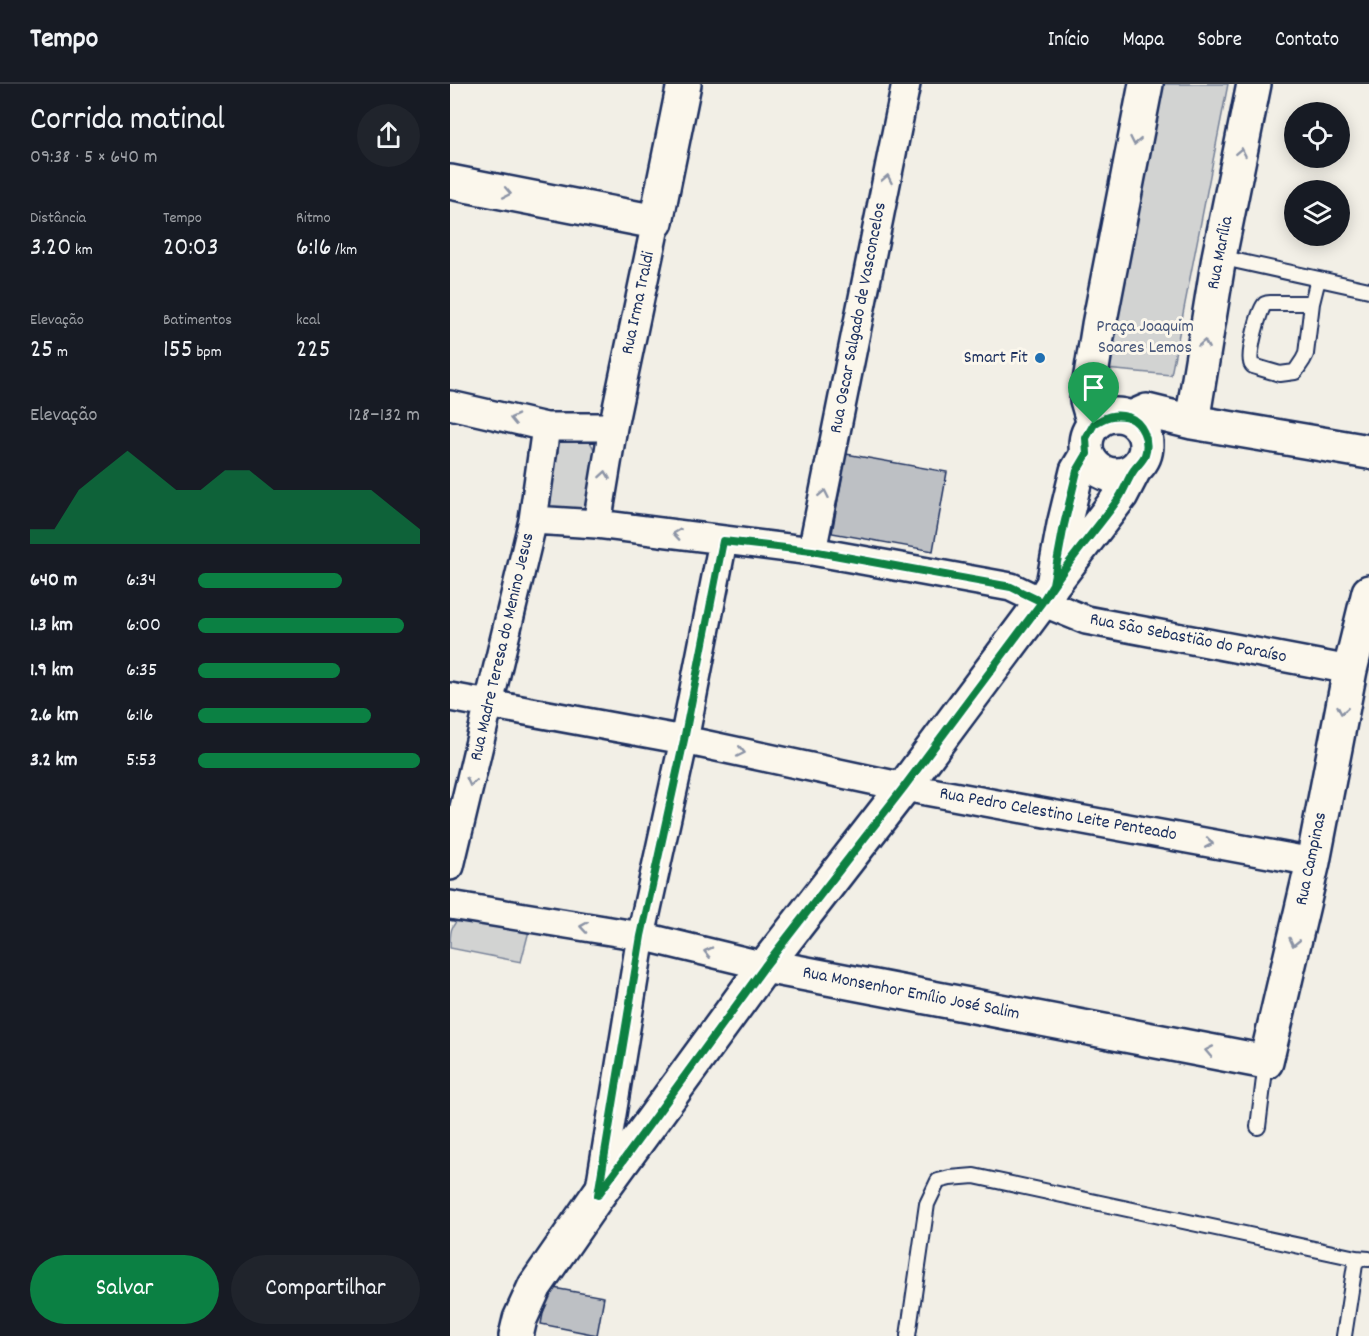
<!DOCTYPE html>
<html lang="pt">
<head>
<meta charset="utf-8">
<style>
  :root { --surface:#171b24; --page:#20242c; --text:#f1f3f6; --muted:#9ea1a6; --line:#363941; --accent:#0b8043 }
  body { margin:0; font-family:Dekko,sans-serif; background:var(--page); color:var(--text); height:100vh; display:flex; flex-direction:column; font-size:22px; white-space:nowrap }
  * { box-sizing:border-box; margin:0 }
  p { font-size:20px; color:var(--muted) }
  .icon { flex:none; width:33px; height:33px; fill:none; stroke:currentColor; stroke-width:2; stroke-linecap:round; stroke-linejoin:round }
  .map { position:relative; flex:1; overflow:hidden }
  .side { display:flex; flex-direction:column; background:var(--surface); width:450px }
  .side>* { flex:none }
  .buttons { position:absolute; left:834px; top:18px; display:grid; gap:12px }
  .buttons a { display:grid; place-items:center; width:66px; height:66px; border-radius:50%; background:var(--surface); box-shadow:0 3px 15px #0003; font-size:30px }
  .pin { position:absolute; display:grid; place-items:center; width:51px; height:51px; color:#fff; margin:-62px -26px; border-radius:50% 50% 50% 0; rotate:-45deg; box-shadow:0 0 6px #0007 }
  .pin .icon { rotate:45deg }
  .round { display:grid; place-items:center; flex:none; width:63px; height:63px; border-radius:32px; background:var(--page) }
  .head { display:flex; align-items:center; justify-content:space-between; height:102px; padding:0 30px }
  h1 { font-size:33px; font-weight:600; line-height:45px }
  .stats { display:grid; grid-template-columns:repeat(3,1fr); gap:9px; height:102px; padding:6px 30px }
  .stats div { display:grid; align-content:center }
  .stats b { font-size:26px; font-weight:600 }
  .stats small { font-size:16px; font-weight:400 }
  .stats p { font-size:16px }
  .chart { height:168px; padding:12px 30px }
  .chart p { display:flex; justify-content:space-between }
  .chart svg { width:100%; height:108px; margin-top:6px; fill:var(--accent); opacity:.7 }
  .action { display:flex; gap:12px; margin-top:auto; padding:12px 30px }
  .action a { flex:1; height:69px; border-radius:36px; background:var(--accent); color:#fff; font-size:24px; font-weight:600; line-height:69px; text-align:center }
  .action a+a { background:var(--page); color:var(--text) }
  ul { padding:0 30px; list-style:none; font-size:20px }
  li { display:grid; grid-template-columns:96px 72px 1fr; align-items:center; height:45px }
  li i { height:15px; border-radius:8px; background:var(--accent) }
  header { display:flex; align-items:center; gap:36px; box-sizing:border-box; height:84px; padding:0 30px; background:var(--surface); border-bottom:2px solid var(--line) }
  header strong { font-size:28px }
  nav { display:flex; gap:33px; margin-inline-start:auto; font-size:21px }
  main { display:flex; flex:1; min-height:0 }
  .map>svg:first-child { display:block }
</style>
</head>
<body>
<header>
<strong>Tempo</strong>
<nav><a>Início</a><a>Mapa</a><a>Sobre</a><a>Contato</a></nav>
</header>
<main>
<section class="side">
<div class="head"><div><h1>Corrida matinal</h1><p>09:38 · 5 × 640 m</p></div><a class="round"><svg class="icon" aria-label="share" viewBox="0 0 24 24"><path d="M12 15V3M7 8l5-5 5 5M5 13v7h14v-7"/></svg></a></div>
<div class="stats">
<div><p>Distância</p><b>3.20<small> km</small></b></div>
<div><p>Tempo</p><b>20:03</b></div>
<div><p>Ritmo</p><b>6:16<small> /km</small></b></div>
</div>
<div class="stats">
<div><p>Elevação</p><b>25<small> m</small></b></div>
<div><p>Batimentos</p><b>155<small> bpm</small></b></div>
<div><p>kcal</p><b>225</b></div>
</div>
<div class="chart"><p><span>Elevação</span>128–132 m</p>
<svg viewBox="0 0 160 44" preserveAspectRatio="none"><path d="M0 44V38L10 38L20 22L30 14L40 6L50 14L60 22L70 22L80 14L90 14L100 22L110 22L120 22L130 22L140 22L150 30L160 38V44z"/></svg>
</div>
<ul>
<li><b>640 m</b>6:34<i style="width:65%"></i></li>
<li><b>1.3 km</b>6:00<i style="width:93%"></i></li>
<li><b>1.9 km</b>6:35<i style="width:64%"></i></li>
<li><b>2.6 km</b>6:16<i style="width:78%"></i></li>
<li><b>3.2 km</b>5:53<i style="width:100%"></i></li>
</ul>
<div class="action"><a>Salvar</a><a>Compartilhar</a></div>
</section>
<div class="map">
<svg width="919" height="1252" viewBox="0 0 919 1252">
  <rect width="100%" height="100%" fill="#f2efe6"/>
  <filter id="ink" filterUnits="userSpaceOnUse"><feTurbulence type="fractalNoise" baseFrequency=".0167" numOctaves="2"/><feDisplacementMap in="SourceGraphic" scale="12" xChannelSelector="R" yChannelSelector="G"/><feConvolveMatrix kernelMatrix="1 2 1 2 8 2 1 2 1" color-interpolation-filters="sRGB"/></filter>
  <g filter="url(#ink)">
    <path fill="#d2d3d2" stroke="#768198" stroke-width="1.5" d="M711 0H778L721 291 655 285Z
      M138 354 146 369 136 428 92 423 103 364 110 356Z
      M12 831 80 843 71 878 0 864C0 847 0 843 12 831Z"/>
    <path fill="#bdc0c4" stroke="#1b2f5e" stroke-width="1.5" d="M396 370 497 388 483 467 382 449Z
      M98 1203 154 1213 147 1251 91 1240Z"/>
    <g fill="none" stroke-linecap="round" stroke-linejoin="round">
      <g stroke="#1b2f5e" stroke-width="18">
        <path id="lane" d="M769 173 919 206
          M862 219H820C819 219 817 219 815 220 809 225 798 270 801 278 801 280 802 281 803 282L830 290 845 288 853 276 856 270 862 219 868 195
          M808 1043 816 978
          M458 1252 477 1120 488 1097 500 1094 524 1092 906 1174 919 1175
          M894 1252 906 1174"/>
      </g>
      <g stroke="#1b2f5e" stroke-width="32">
        <path id="street" d="M0 321 96 343H163
          M83 436 147 440 362 467 561 503 592 518 636 536 900 586
          M147 440 163 343 206 138
          M362 467 456 0
          M0 613 234 656 454 703 863 778
          M0 782 83 436 96 343
          M0 821 191 852 315 882
          M149 1110 191 852 234 656 273 457"/>
      </g>
      <g stroke="#1b2f5e" stroke-width="38">
        <path id="secondary" d="M0 98 206 138 234 0
          M636 361a30 30 0 1 1 60 0a30 30 0 1 1-60 0Z
          M681 334 697 327 742 338 919 368
          M742 338 769 173 804 0
          M644 340 637 316 649 241 696 0
          M604 495 614 441 627 387 637 370
          M315 882 816 978 863 778 900 586 919 508
          M66 1252 70 1235 85 1202 148 1111 315 882 454 703 592 518 603 500 671 411 684 386"/>
      </g>
      <use href="#lane" stroke="#fbf7ec" stroke-width="14"/>
      <use href="#street" stroke="#fbf7ec" stroke-width="27"/>
      <use href="#secondary" stroke="#fbf7ec" stroke-width="33"/>
    </g>
    <defs><path id="oneway-chevron" d="M-2-3.5L2.5 0L-2 3.5" fill="none" stroke-width="1.6" stroke-linecap="round" stroke-linejoin="round" transform="scale(1.5)"/></defs>
    <g stroke="#8b93a5">
      <use href="#oneway-chevron" transform="translate(685 57) rotate(101)"/>
      <use href="#oneway-chevron" transform="translate(791 68) rotate(-79)"/>
      <use href="#oneway-chevron" transform="translate(437 95) rotate(-79)"/>
      <use href="#oneway-chevron" transform="translate(57 109) rotate(11)"/>
      <use href="#oneway-chevron" transform="translate(754 260) rotate(-80)"/>
      <use href="#oneway-chevron" transform="translate(64 335) rotate(-167)"/>
      <use href="#oneway-chevron" transform="translate(155 391) rotate(-81)"/>
      <use href="#oneway-chevron" transform="translate(374 410) rotate(-79)"/>
      <use href="#oneway-chevron" transform="translate(227 450) rotate(-172)"/>
      <use href="#oneway-chevron" transform="translate(892 626) rotate(101)"/>
      <use href="#oneway-chevron" transform="translate(291 668) rotate(12)"/>
      <use href="#oneway-chevron" transform="translate(21 698) rotate(104)"/>
      <use href="#oneway-chevron" transform="translate(759 759) rotate(10)"/>
      <use href="#oneway-chevron" transform="translate(134 843) rotate(-171)"/>
      <use href="#oneway-chevron" transform="translate(844 858) rotate(103)"/>
      <use href="#oneway-chevron" transform="translate(258 868) rotate(-167)"/>
      <use href="#oneway-chevron" transform="translate(759 967) rotate(-169)"/>
    </g>
  </g>
  <g fill="none" stroke-linecap="round" stroke-linejoin="round" filter="url(#ink)">
    <g stroke="#fff" stroke-width="12">
      <path id="route" d="M644 340 636 354 637 370 627 387 614 441 603 500 592 518 561 503 362 467 273 457 234 656 191 852 148 1111 315 882 454 703 592 518C614 481 644 449 669 414 675 405 678 394 684 386 688 380 693 377 695 371 700 356 692 338 678 333 664 329 655 333 644 340"/>
    </g>
    <use href="#route" stroke="#0b8043" stroke-width="8"/>
  </g>
  <circle fill="#1f6fb2" stroke="#fbf7ec" stroke-width="2" cx="590" cy="274" r="6"/>
  <g text-anchor="middle" dominant-baseline="central" stroke-width="6" stroke-linejoin="round" paint-order="stroke">
    <g font-size="18" fill="#1b2f5e" stroke="#fbf7ec">
      <text transform="translate(771 169) rotate(-79)">Rua Marília</text>
      <text transform="translate(189 219) rotate(-78)">Rua Irma Traldi</text>
      <text transform="translate(409 234) rotate(-79)">Rua Oscar Salgado de Vasconcelos</text>
      <text transform="translate(738 555) rotate(11)">Rua São Sebastião do Paraíso</text>
      <text transform="translate(53 563) rotate(-77)">Rua Madre Teresa do Menino Jesus</text>
      <text transform="translate(608 731) rotate(10)">Rua Pedro Celestino Leite Penteado</text>
      <text transform="translate(862 775) rotate(-78)">Rua Campinas</text>
      <text transform="translate(461 910) rotate(11)">Rua Monsenhor Emílio José Salim</text>
    </g>
    <g font-size="18" fill="#49587b" stroke="#fbf7ec">
      <text x="695" y="243">Praça Joaquim<tspan x="695" dy="21">Soares Lemos</tspan></text>
    </g>
    <g font-size="18" fill="#1b2f5e" stroke="#fbf7ec" text-anchor="end">
      <text x="578" y="274">Smart Fit</text>
    </g>
  </g>
</svg>
<div class="buttons">
<a><svg class="icon" aria-label="locate" viewBox="0 0 24 24"><circle cx="12" cy="12" r="6"/><path d="M12 2v4M12 18v4M2 12h4M18 12h4"/></svg></a>
<a><svg class="icon" aria-label="layers" viewBox="0 0 24 24"><path d="M12 4l9 5-9 5-9-5zM3 14l9 5 9-5"/></svg></a>
</div>
<div class="pin" style="left:644px;top:340px;background:#1e9e55"><svg class="icon" aria-label="arrive" viewBox="0 0 24 24"><path d="M6 21V4h12l-3 4 3 4H6"/></svg></div>
</div>
</main>
</body>
</html>
